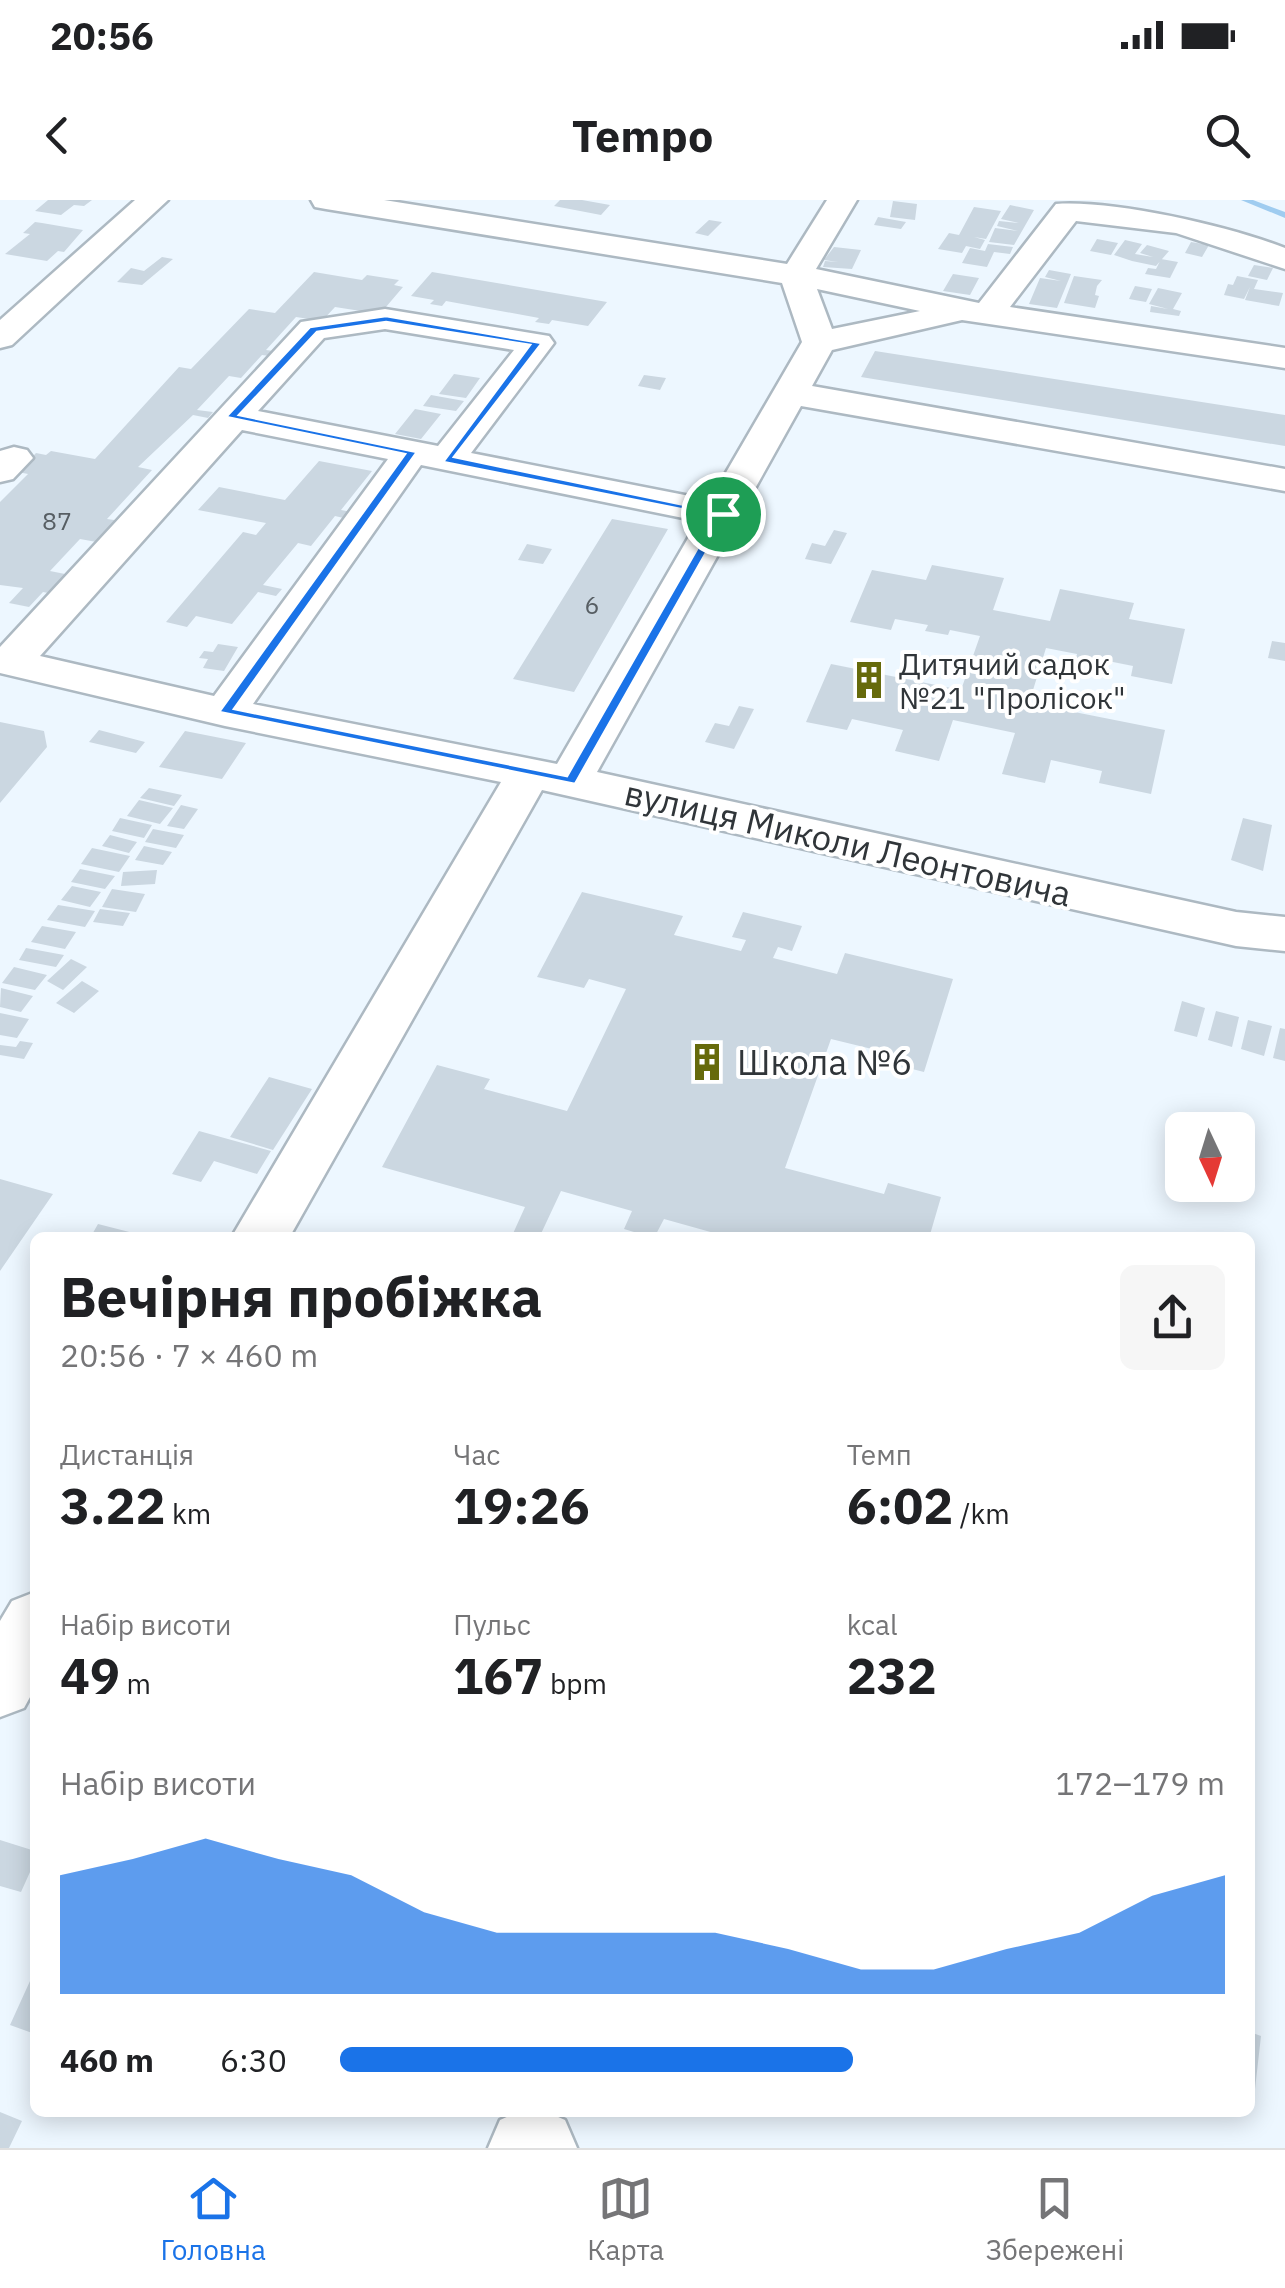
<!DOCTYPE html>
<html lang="uk">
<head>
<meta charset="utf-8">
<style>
  :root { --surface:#fff; --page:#f6f6f6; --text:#202124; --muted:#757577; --line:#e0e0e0; --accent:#1a73e8 }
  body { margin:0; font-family:"IBM Plex Sans",sans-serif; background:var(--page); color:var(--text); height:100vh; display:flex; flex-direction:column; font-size:38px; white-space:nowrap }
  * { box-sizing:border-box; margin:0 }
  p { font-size:32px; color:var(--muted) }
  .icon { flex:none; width:55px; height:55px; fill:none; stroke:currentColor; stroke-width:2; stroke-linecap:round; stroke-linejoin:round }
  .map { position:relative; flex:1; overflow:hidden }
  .panel { position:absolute; left:30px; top:1032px; width:1225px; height:885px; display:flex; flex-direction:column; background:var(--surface); border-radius:15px; box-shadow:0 5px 25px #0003 }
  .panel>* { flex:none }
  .needle { width:65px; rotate:176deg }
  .buttons { position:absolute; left:1165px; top:912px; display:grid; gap:20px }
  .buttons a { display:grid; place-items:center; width:90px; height:90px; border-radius:15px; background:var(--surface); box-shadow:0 5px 25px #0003; font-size:50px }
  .pin { position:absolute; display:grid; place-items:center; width:85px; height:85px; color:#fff; margin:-42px; border:5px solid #fff; border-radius:50%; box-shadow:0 2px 10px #0007 }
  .round { display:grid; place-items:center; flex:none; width:105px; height:105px; border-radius:15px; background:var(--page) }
  .headline { display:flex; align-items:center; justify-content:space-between; height:170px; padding:0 30px }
  h1 { font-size:55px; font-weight:700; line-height:75px }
  .stats { display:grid; grid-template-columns:repeat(3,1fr); gap:15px; height:170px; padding:10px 30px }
  .stats div { display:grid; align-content:center }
  .stats b { font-size:50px; font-weight:700 }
  .stats small { font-size:28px; font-weight:400 }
  .stats p { font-size:28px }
  .chart { height:280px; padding:20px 30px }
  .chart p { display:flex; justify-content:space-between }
  .chart svg { width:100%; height:180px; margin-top:10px; fill:var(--accent); opacity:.7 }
  ul { padding:0 30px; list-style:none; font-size:32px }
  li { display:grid; grid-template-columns:160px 120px 1fr; align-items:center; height:75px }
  li i { height:25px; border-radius:12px; background:var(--accent) }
  .status { display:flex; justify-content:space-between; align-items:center; height:70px; padding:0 50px; background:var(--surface); direction:ltr }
  .status svg { height:28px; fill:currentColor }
  header { display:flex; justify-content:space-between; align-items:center; height:130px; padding:0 30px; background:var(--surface); font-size:45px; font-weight:700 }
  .dock { display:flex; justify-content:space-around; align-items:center; height:140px; border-top:2px solid var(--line); background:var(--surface); font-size:28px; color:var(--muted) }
  .dock a { display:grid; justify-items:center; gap:5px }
  .dock .selected { color:var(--accent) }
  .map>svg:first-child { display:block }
</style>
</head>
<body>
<div class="status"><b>20:56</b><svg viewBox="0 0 49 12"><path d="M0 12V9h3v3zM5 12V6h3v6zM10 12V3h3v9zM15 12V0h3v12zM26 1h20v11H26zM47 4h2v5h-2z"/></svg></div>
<header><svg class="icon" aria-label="back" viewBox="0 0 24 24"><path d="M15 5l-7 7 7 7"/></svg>Tempo<svg class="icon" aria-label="search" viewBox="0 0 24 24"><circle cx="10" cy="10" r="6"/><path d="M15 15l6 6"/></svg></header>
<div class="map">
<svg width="1285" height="1948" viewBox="0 0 1285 1948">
  <rect width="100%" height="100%" fill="#edf7ff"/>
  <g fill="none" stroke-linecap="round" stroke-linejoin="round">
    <path fill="#9fccf0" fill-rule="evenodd" d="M1241 0H1253L1285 12V18Z"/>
  </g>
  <path fill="#cbd7e1" d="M48 0H92L84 6 74 5 61 15 35 11Z
    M560 0H582L610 5 601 15 554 6Z
    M893 1 917 4 915 20 890 17Z
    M1010 5 1034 10 1014 45 989 42 995 28 1018 31 997 26 999 21 1019 23 1001 19Z
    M974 7 1001 11 986 39 974 37 985 40 980 49 966 46 962 53 938 49 949 33 959 35Z
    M878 17 906 22 901 29 874 25Z
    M709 20 722 22 708 36 695 33Z
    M35 22 42 23 83 30 64 52 58 51 47 61 5 54 30 34 23 33Z
    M1097 39 1118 43 1111 55 1090 51Z
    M1125 40 1142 44 1135 54 1153 57 1140 53 1147 45 1169 51 1156 66 1132 61 1114 55Z
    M1191 42 1209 45 1202 57 1185 53Z
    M988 44 1013 47 1010 54 994 52 987 67 962 63 970 48 985 51Z
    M834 47 861 50 852 69 823 67 825 61 838 62 824 60Z
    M162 57 173 59 142 85 117 82 131 68 144 71Z
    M1161 59 1178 62 1170 78 1145 74 1148 68 1156 69Z
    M1254 65 1273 68 1267 80 1248 76Z
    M1049 70 1071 74 1057 108 1029 104 1040 78 1061 81 1045 77Z
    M314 72 362 80 367 75 399 80 394 85 403 87 380 114 335 107 322 121 296 117 266 150 281 152 277 157 262 155 241 178 229 176 197 210 213 212 208 218 193 215 138 267 152 270 107 319 121 321 102 343 80 339 50 371 70 375 53 394 43 392 29 407 9 403 23 388 0 385V302L28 274 18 272 36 253 46 255 51 251 95 259 179 167 191 169 249 109 275 113Z
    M432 72 607 102 588 126 552 120 549 124 535 122 539 118 446 101 442 106 430 104 434 100 411 96Z
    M953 74 979 78 970 95 943 91Z
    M1074 76 1102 80 1097 86 1095 95 1099 96 1095 108 1064 103Z
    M1237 76 1258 80 1254 89 1283 93 1279 106 1245 100 1250 87 1244 99 1224 95 1228 84 1233 85Z
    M1135 86 1152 89 1146 102 1129 99Z
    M1158 88 1182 93 1173 109 1181 111 1179 116 1150 112 1151 106 1168 109 1149 104Z
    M875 151 1285 215V246L861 177Z
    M454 174 480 178 466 198 439 194Z
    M644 175 666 178 660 190 638 186Z
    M431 195 464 201 456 211 423 206Z
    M415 209 441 214 421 239 395 234Z
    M319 261 372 271 341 310 357 313 352 320 335 316 311 346 298 343 263 385 282 389 276 396 258 392 232 424 196 416 187 427 166 422 243 332 256 335 266 323 198 310 219 287 285 300Z
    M612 319 668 329 574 492 513 479Z
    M834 330 847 333 831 364 805 359 812 343 825 346Z
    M527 344 552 349 543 364 518 360Z
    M932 365 1004 378 993 410 1050 421 1060 389 1134 403 1129 419 1185 429 1172 484 1131 476 1133 466 1098 459 1096 466 1075 462 1077 454 1046 448 1029 503 1165 530 1151 594 1099 583 1102 571 1051 560 1045 583 1002 574 1015 533 953 520 939 561 895 551 903 530 852 519 847 530 806 522 831 464 961 490 980 436 950 430 948 435 925 431 928 425 895 419 891 430 850 422 872 370 926 380Z
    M1272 441 1285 443V461L1268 458Z
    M218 444 238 447 224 471 203 468 208 459 199 458 204 451 213 452Z
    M739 506 754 509 734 549 705 542 715 523 729 526Z
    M0 522 44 531 47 547 0 603Z
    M99 530 145 542 136 553 89 542Z
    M185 531 246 543 222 579 159 567Z
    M149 588 182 595 174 606 140 598Z
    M139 600 173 608 160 624 127 616Z
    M181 605 198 609 184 629 167 626Z
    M120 618 152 625 144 638 112 631Z
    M1243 618 1272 625 1263 671 1231 660Z
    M153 629 184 635 176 648 145 642Z
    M110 635 137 642 129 653 102 646Z
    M144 646 172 652 163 665 135 660Z
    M92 648 130 656 119 672 81 664Z
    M80 669 115 676 105 689 71 682Z
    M157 670 155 684 121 686 123 672Z
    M72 686 101 692 90 707 61 700Z
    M112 689 145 694 136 712 102 707Z
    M582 692 683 716 674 735 741 751 746 740 732 737 743 712 802 726 792 751 778 747 773 758 837 774 845 753 953 779 924 872 873 859 876 850 831 839 785 968 884 994 888 983 941 997 929 1038H732L664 1019 654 1038 624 1029 632 1011 561 991 539 1038H511L525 1007 382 967 437 865 490 879 484 889 567 911 626 789 589 779 584 788 537 777Z
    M58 705 95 711 85 727 47 720Z
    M100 709 130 713 123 726 93 722Z
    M42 726 76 732 65 749 31 742Z
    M26 748 64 755 56 767 19 760Z
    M71 759 87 767 63 790 47 781Z
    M14 767 47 775 35 790 2 783Z
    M82 781 99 791 74 813 56 803Z
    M1 788 33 796 21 812 0 807Z
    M1182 801 1205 808 1197 837 1174 831Z
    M1216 811 1239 817 1232 847 1208 840Z
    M0 813 29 819 17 838 0 835Z
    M1248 820 1272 826 1264 856 1241 849Z
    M1280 828 1285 829V861L1273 858Z
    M20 841 33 843 24 859 0 855V845L16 847Z
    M269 877 312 889 273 950 230 937Z
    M199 931 271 951 257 974 214 961 201 982 172 974Z
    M0 979 53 994 0 1071Z
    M98 1024 145 1036 144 1038H90Z
    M0 1640 35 1651V1661L21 1692 0 1686Z
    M35 1770V1834L10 1825Z
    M1250 1832 1261 1836 1254 1898 1250 1897Z
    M0 1912 22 1921 9 1948H0Z"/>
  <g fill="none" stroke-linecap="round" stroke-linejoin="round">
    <g stroke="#adb9c2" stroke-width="5">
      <path id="minor" d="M135 0H168L12 145 0 148V120Z
        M311 0H384L787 64 827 0H857L816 69 979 103 1056 4C1115 0 1228 26 1285 48V69L1176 33 1076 21 1010 107 1285 148V168L962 120 832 150 812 186 1285 269V291L801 206 597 572 1236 712 1285 717V751L1236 746 542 590 289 1038H231L501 582 225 526 0 473V447L301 122 385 109 549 136 554 143 471 253 710 300 802 142 782 83 326 9 315 7ZM817 89 920 111 832 129ZM385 129 514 150 438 246 258 211 324 138ZM242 230 388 259 214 496 40 456ZM421 265 698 321 557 564 253 504Z
        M14 247 27 250 33 258 13 279 0 282V251Z
        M35 1392V1488L24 1508 0 1517V1421L12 1401Z
        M518 1912H547L565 1920 577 1948H488L500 1920Z"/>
    </g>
    <use href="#minor" fill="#fff" fill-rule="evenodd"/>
  </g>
  <path fill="#1a73e8" stroke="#fff" stroke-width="2.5" fill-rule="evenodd" d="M386 116 542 143 454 257 728 314 575 584 219 512 405 254 226 217 310 127ZM386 122 530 145 443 262 716 316 567 576 234 509 417 252 239 215 317 132Z"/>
  <defs>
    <g id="building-bare" transform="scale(3)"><path d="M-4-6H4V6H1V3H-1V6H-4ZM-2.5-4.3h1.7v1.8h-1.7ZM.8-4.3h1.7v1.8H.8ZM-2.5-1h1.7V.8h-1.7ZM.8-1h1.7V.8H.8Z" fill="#666a0b" stroke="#fff" stroke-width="2.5" paint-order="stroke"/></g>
  </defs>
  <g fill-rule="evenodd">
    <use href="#building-bare" x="869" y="480"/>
    <use href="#building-bare" x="707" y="862"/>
  </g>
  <g text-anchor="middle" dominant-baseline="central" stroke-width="8" stroke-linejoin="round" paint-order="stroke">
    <g font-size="25" fill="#575e63">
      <text x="57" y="320">87</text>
      <text x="592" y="404">6</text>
    </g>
    <g font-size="30" fill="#303539" stroke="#fff" text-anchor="start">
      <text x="899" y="463">Дитячий садок<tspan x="899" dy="34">№21 "Пролісок"</tspan></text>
    </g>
    <g font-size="35" fill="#303539" stroke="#fff">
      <text transform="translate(848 643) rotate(13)">вулиця Миколи Леонтовича</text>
    </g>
    <g font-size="35" fill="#303539" stroke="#fff" text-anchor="start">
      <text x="737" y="862">Школа №6</text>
    </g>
  </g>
</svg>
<div class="buttons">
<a><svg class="needle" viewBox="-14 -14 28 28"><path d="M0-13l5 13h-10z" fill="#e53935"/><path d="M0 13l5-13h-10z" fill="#757577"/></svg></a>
</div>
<div class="pin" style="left:723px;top:314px;background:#1e9e55"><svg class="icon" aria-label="arrive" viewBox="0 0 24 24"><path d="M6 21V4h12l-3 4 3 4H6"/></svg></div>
<section class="panel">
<div class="headline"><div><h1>Вечірня пробіжка</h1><p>20:56 · 7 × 460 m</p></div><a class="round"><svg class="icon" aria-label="share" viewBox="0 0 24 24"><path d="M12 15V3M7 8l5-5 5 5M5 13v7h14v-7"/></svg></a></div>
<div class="stats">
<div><p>Дистанція</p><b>3.22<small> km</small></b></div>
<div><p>Час</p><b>19:26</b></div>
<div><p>Темп</p><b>6:02<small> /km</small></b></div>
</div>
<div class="stats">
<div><p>Набір висоти</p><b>49<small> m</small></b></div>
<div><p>Пульс</p><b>167<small> bpm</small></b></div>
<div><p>kcal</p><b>232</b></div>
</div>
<div class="chart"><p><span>Набір висоти</span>172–179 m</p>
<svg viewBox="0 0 160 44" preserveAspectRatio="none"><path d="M0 44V15L10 11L20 6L30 11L40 15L50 24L60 29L70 29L80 29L90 29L100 33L110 38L120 38L130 33L140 29L150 20L160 15V44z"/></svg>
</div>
<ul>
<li><b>460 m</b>6:30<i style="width:58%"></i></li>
</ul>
</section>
</div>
<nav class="dock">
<a class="selected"><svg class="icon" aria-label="home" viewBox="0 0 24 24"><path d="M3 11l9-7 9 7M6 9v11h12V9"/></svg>Головна</a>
<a><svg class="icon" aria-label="map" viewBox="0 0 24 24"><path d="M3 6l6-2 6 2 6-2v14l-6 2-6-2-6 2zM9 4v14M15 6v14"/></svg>Карта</a>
<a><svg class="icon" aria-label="saved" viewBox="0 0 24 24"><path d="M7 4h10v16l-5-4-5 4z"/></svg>Збережені</a>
</nav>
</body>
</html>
